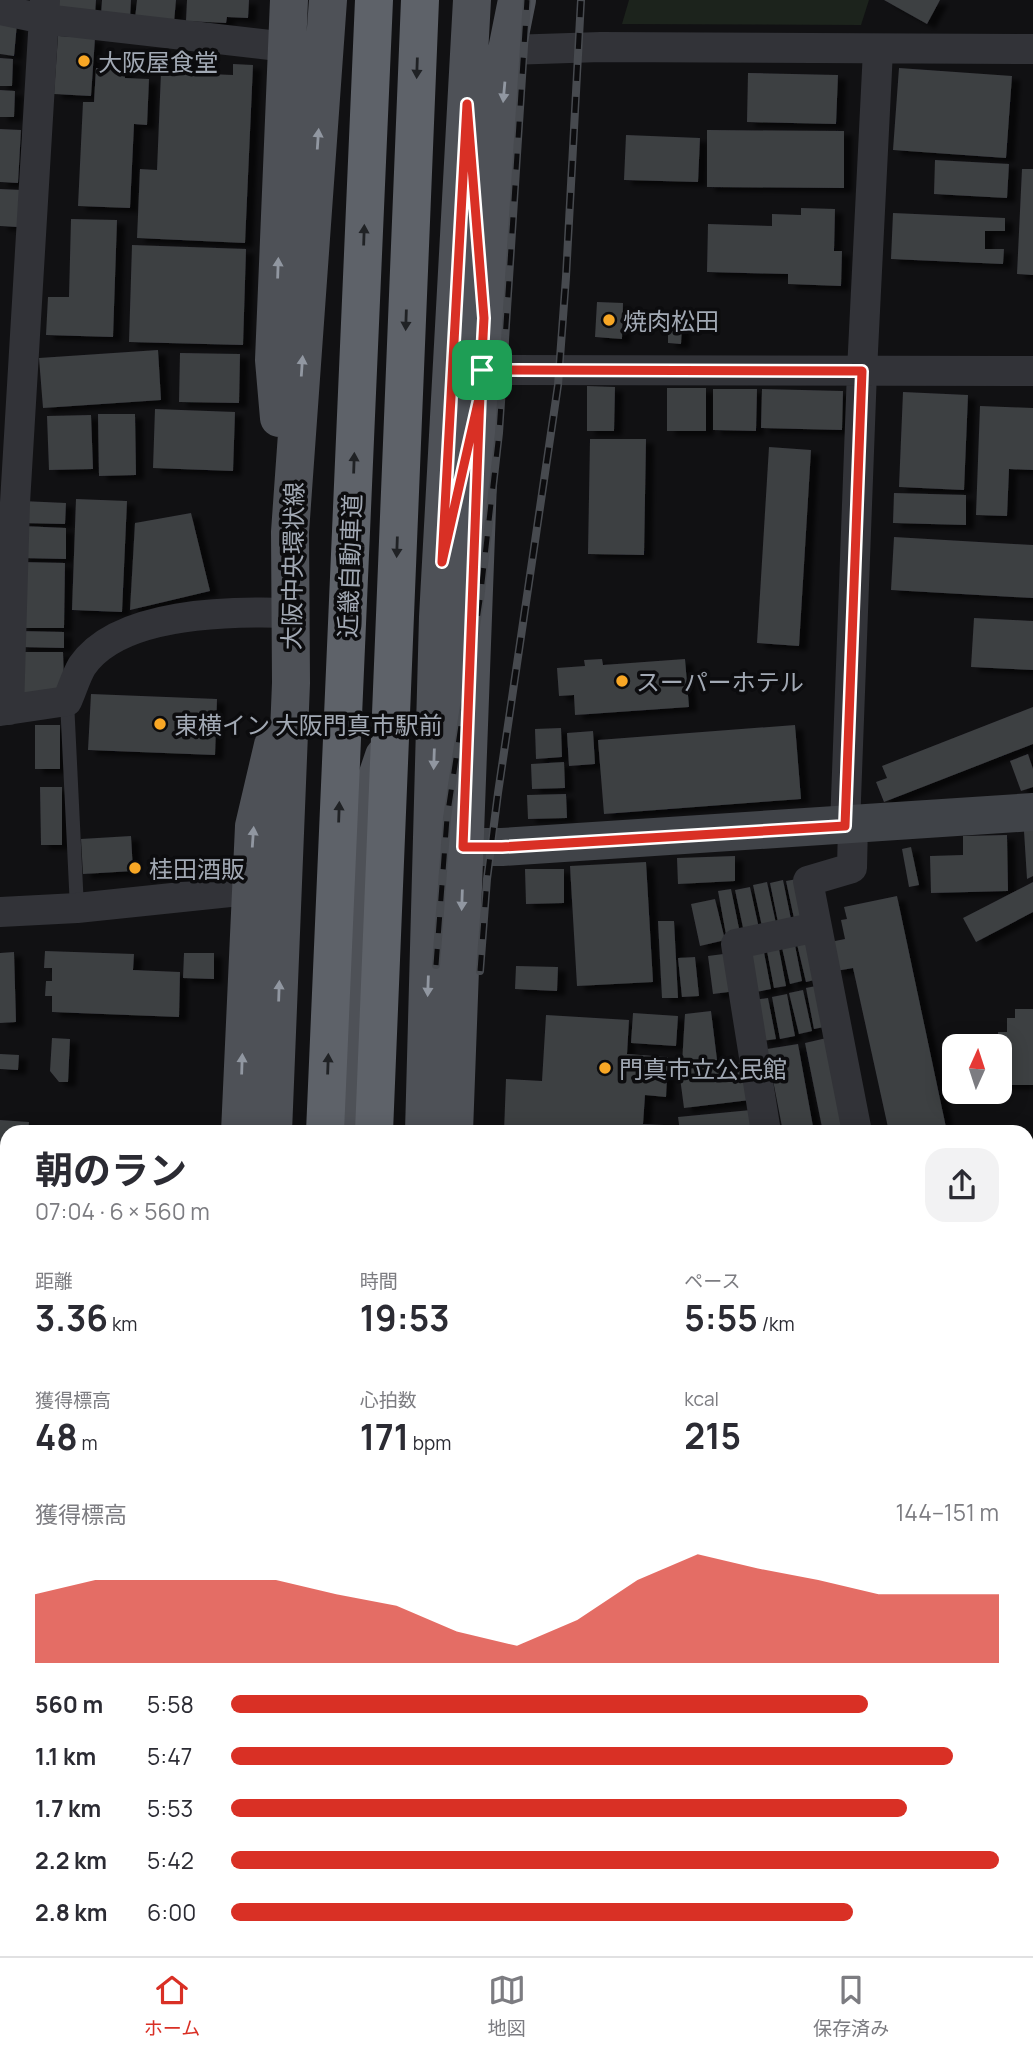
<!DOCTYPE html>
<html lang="ja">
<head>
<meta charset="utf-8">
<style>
  :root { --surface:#fff; --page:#f2f2f3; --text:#2b2b33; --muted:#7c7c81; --line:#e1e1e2; --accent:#d93025 }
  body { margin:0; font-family:Manrope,"Noto Sans JP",sans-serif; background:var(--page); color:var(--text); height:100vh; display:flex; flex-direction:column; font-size:26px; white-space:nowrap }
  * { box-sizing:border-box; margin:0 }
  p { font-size:23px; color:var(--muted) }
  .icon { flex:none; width:38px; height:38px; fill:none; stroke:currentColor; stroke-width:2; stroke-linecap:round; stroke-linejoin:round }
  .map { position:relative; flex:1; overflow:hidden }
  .sheet { position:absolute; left:0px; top:1125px; width:1034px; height:831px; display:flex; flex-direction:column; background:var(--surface); border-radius:21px 21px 0 0; box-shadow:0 4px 18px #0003 }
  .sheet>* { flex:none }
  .needle { width:46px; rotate:3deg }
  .buttons { position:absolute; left:942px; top:1034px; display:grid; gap:14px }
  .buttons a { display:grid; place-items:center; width:70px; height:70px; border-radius:14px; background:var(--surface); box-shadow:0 4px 18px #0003; font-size:35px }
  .pin { position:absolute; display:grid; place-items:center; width:60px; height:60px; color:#fff; margin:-30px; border-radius:14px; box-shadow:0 4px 10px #0006 }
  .round { display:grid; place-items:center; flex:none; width:74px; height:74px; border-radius:21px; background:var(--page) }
  .headline { display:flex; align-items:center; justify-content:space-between; height:119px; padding:0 35px }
  h1 { font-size:38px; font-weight:700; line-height:52px }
  .figures { display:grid; grid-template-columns:repeat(3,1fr); gap:10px; height:119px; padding:7px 35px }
  .figures div { display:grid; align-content:center }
  .figures b { font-size:35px; font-weight:700 }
  .figures small { font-size:19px; font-weight:400 }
  .figures p { font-size:19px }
  .chart { height:196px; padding:14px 35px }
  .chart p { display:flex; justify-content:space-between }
  .chart svg { width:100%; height:126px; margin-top:7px; fill:var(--accent); opacity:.7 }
  ul { padding:0 35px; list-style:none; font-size:23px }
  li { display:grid; grid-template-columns:112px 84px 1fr; align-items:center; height:52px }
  li i { height:18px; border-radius:9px; background:var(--accent) }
  .menu { display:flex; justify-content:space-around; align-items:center; height:98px; border-top:2px solid var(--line); background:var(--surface); font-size:19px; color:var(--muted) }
  .menu a { display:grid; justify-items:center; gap:4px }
  .menu .active { color:var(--accent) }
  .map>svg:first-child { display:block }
</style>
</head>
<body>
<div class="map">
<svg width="1033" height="1956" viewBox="0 0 1033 1956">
  <defs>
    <filter id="shadow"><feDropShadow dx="8" dy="4.5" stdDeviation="2" flood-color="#0009"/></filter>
  </defs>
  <rect width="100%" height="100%" fill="#111113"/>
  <path fill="#1d1d20" d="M1027 1625H1033V1956H459V1950H1027Z"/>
  <path fill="#1c231c" d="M629 0H869L861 25 622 24Z"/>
  <path fill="#3d3f43" filter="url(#shadow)" d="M55 0H96L95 14 55 11Z
    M102 0H131L130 18 101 16Z
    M137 0H176L174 22 135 19Z
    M187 0H249L248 18 227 17 226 23 186 21Z
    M884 0H940L927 24Z
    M0 21 17 23 14 56 0 54Z
    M58 36 95 38 91 96 54 94Z
    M0 58 13 59 12 86H0Z
    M233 64 253 65 245 243 137 238 140 169 157 170 161 72 233 75Z
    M96 68 125 69V78L149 79 147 125 134 124 130 208 78 206 83 102H94Z
    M899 68 1012 76 1006 158 893 150Z
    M748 73 838 75 836 124 747 122Z
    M0 90 15 91 14 117H0Z
    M0 129 21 130 18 183 0 182Z
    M707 130 844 131V188L707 187Z
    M626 135 700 138 698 182 624 180Z
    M935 160 1009 164 1007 198 934 194Z
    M1022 169H1033V275L1017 274Z
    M0 189 21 190 18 227 0 226Z
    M801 208 835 209 834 251H842L841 286 788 284V274L707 272 708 224 772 226V214L801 215Z
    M893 213 1005 218V231H985V249H1004L1003 264 891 259Z
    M71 219 117 220 113 337 46 335 48 297H69Z
    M132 245 246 249 243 345 129 342Z
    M597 302 623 303 622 339 595 337Z
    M668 325H682L681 344 668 343Z
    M158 350 161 400 43 408 39 358Z
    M180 353 240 354 239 403 179 402Z
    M587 386 615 387 614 431H587Z
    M667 388H706V431H667Z
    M713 389H757L756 431 713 430Z
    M762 389 843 391 842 430 761 428Z
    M903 392 968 395 964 490 899 487Z
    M980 406 1033 408V470L1009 469 1007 516 976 515Z
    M155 409 235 412 233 471 153 468Z
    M98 414H135L136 475 99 476Z
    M91 415 93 469 49 470 47 416Z
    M590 439H646L644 555 588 554Z
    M769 447 811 450 799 646 757 643Z
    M894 493 966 495V525L893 523Z
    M76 499 127 501 122 612 72 610Z
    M22 501 66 503 65 524 21 523Z
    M191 513 210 591 130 610 135 523Z
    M22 526 66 528V559L21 558Z
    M894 537 1033 545V598L891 590Z
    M21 562 65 563 64 628H20Z
    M974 618 1033 621V670L971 667Z
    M20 631 64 632V648L20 647Z
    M21 652H63L64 682 60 693 22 694Z
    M602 659 603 665 685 659 689 707 575 715 574 695 559 696 557 668 585 666 584 660Z
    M91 694 217 699 215 755 88 750Z
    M1033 707V744L884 802 876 782 887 778 882 766Z
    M35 725H60V769H35Z
    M795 725 801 799 604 814 598 740Z
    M561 728 562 757 536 759 535 729Z
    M593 731 595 764 569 766 567 733Z
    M1028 754 1033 769V787L1021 791 1010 761Z
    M564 762 565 788 532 789 531 764Z
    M40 787H62V845H41Z
    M566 794 567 818 528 819 527 795Z
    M1033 830V876L1027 879 1024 831Z
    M1007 835 1008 891 931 893 930 856 963 855V836Z
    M131 836 133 871 83 874 81 839Z
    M911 847 919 885 909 887 902 849Z
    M735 856V881L678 884 677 858Z
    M646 862 653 982 577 986 570 866Z
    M525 869H564V903L526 904Z
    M797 879 806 921 795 923 786 881Z
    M783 880 792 924 779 927 770 883Z
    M767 882 777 928 763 931 753 885Z
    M1033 882V912L976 942 963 918Z
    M750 887 760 933 745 937 735 890Z
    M731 889 741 938 727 940 718 891Z
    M897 896 947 1132H889L853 968 836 971 830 942 845 939 841 920 847 919 844 907Z
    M715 899 725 940 700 946 691 904Z
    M658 921H674L678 998H662Z
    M809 937 819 979 806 982 796 940Z
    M794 940 802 981 790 984 781 943Z
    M778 944 786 986 774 988 766 946Z
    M763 947 771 989 756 992 748 950Z
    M45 951 134 954 133 970 180 972 179 1017 52 1012V996H45L46 981H52V968H44Z
    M14 952 16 1022 0 1023V953Z
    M184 953H214V979L183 978Z
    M731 953 736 991 713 994 708 956Z
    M695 957 699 996 682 997 678 958Z
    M516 966 558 967 557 991 515 989Z
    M821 985 829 1026 814 1029 806 988Z
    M803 990 812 1031 799 1034 789 993Z
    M787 994 795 1036 780 1039 772 997Z
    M768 998 776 1039 762 1041 754 1000Z
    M1015 1009H1033V1085H999L998 1032H1007V1018H1015Z
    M711 1011 717 1060 682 1064 685 1014Z
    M633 1013 678 1016 676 1046 631 1043Z
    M546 1015 629 1020 627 1054 668 1057 666 1097 645 1095 643 1124 664 1125 663 1132H504L506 1079 542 1081Z
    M831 1037 850 1130 841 1132H823L805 1043Z
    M52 1038 70 1039 68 1082H59L50 1071Z
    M798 1044 814 1132H783L767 1049Z
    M0 1054 19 1055 18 1070 0 1069Z
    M746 1062 750 1100 684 1108 679 1070Z
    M751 1110 753 1132H680L678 1117Z
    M0 1120 29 1122 28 1132H7V1195H0Z
    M0 1213H7V1227L0 1226Z
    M0 1277H7V1351H0Z
    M1027 1282H1033V1329H1027Z
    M1029 1340 1033 1341V1388L1027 1387Z
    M1027 1418H1033L1031 1459H1027Z
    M1027 1470H1033V1520H1027Z
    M0 1659H7V1704H0Z
    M0 1715H7L5 1767H0Z
    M0 1808H7V1858H0Z
    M0 1863H7V1931H0Z
    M0 1942H7V1950H126V1956H0Z"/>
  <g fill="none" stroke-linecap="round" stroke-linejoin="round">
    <path stroke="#323338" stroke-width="14" d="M67 701 77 908
      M1027 1722 1033 1725
      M1027 1740 1033 1736
      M959 1950 960 1956"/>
    <path stroke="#323338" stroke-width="30" d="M0 10 44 19 287 47
      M507 50 601 47 1033 49
      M482 370 1033 371
      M9 710 15 503 45 0
      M0 711 67 701C72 690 76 676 82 666 119 612 230 611 290 613
      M853 825 852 868 808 881 856 1127
      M845 826 862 371 878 50
      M0 912 77 908 249 890
      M766 1132 736 944 817 927
      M1027 1259H1033
      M1027 1400 1033 1401
      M0 1787H7"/>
    <path stroke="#404348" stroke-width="38" d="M463 847H502L1033 812"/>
    <path stroke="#4e5157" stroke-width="38" d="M279 418 274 360 289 0
      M240 1132 254 826 273 745
      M273 1132 291 683 290 532 328 0
      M350 1132 362 836 369 800 384 756
      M424 1132 438 617 472 0
      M454 1132 484 318 507 50 517 0
      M204 1956V1950
      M237 1956V1950
      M314 1956V1950
      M361 1956V1950
      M417 1956V1950"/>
    <path stroke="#5e6269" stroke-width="38" d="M325 1132 374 0
      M0 1536H7
      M1027 1559H1033
      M0 1579H7
      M1027 1591H1033
      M289 1956V1950
      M339 1956V1950"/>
    <g stroke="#474a4f" stroke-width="8">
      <path id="rail" d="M436 965 447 818 480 600 499 433 527 0
        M480 971 487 879 498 793 558 385 566 277 581 0"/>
    </g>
    <use href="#rail" stroke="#0c0c0e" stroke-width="5" stroke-dasharray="16" stroke-linecap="butt"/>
    <path stroke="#5e6269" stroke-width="38" d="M374 1132 420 0"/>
  </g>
  <defs><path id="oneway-solid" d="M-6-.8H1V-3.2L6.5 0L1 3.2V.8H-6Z" transform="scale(1.75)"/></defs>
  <g fill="#202225">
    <use href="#oneway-solid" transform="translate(417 68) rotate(92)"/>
    <use href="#oneway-solid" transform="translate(364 235) rotate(-88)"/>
    <use href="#oneway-solid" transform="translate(406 320) rotate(92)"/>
    <use href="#oneway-solid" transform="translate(354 463) rotate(-88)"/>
    <use href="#oneway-solid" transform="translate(397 547) rotate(92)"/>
    <use href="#oneway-solid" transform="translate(339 812) rotate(-88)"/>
    <use href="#oneway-solid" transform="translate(328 1064) rotate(-88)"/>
  </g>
  <g fill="#9197a1">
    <use href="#oneway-solid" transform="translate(504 92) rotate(95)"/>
    <use href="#oneway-solid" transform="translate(318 139) rotate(-86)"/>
    <use href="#oneway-solid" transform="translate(278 268) rotate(-88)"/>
    <use href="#oneway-solid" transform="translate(302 366) rotate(-86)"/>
    <use href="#oneway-solid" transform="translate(434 759) rotate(92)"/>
    <use href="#oneway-solid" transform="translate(253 837) rotate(-86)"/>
    <use href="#oneway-solid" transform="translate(462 900) rotate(92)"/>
    <use href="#oneway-solid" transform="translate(428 986) rotate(92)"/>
    <use href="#oneway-solid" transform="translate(279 991) rotate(-88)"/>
    <use href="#oneway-solid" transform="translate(242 1064) rotate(-88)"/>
  </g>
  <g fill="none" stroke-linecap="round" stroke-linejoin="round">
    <g stroke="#fff" stroke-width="14">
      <path id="route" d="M482 370 480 394 442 562 467 104 484 318 480 394 463 847H502L845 826 862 371 482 370"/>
    </g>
    <use href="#route" stroke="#d93025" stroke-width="9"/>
  </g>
  <g fill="#f8a725" stroke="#0c0c0e" stroke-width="2.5">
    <circle cx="84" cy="61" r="7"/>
    <circle cx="609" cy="320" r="7"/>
    <circle cx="622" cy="681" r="7"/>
    <circle cx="160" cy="724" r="7"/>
    <circle cx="135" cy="868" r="7"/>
    <circle cx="605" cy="1068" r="7"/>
  </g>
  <g text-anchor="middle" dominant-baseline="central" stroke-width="7" stroke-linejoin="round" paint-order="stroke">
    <g font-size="24" fill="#a2a9b4" stroke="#0c0c0e" text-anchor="start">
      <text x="98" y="61">大阪屋食堂</text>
      <text x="623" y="320">焼肉松田</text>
      <text x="636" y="681">スーパーホテル</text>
      <text x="174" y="724">東横イン 大阪門真市駅前</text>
      <text x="149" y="868">桂田酒販</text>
      <text x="619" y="1068">門真市立公民館</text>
    </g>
    <g font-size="24" fill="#a2a9b4" stroke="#0c0c0e">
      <text transform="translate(292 566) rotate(-89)">大阪中央環状線</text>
      <text transform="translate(349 566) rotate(-88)">近畿自動車道</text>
    </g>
  </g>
</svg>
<div class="buttons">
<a><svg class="needle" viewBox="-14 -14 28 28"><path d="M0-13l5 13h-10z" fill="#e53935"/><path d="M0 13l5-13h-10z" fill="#7c7c81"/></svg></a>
</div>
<div class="pin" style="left:482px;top:370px;background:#1e9e55"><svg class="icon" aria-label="arrive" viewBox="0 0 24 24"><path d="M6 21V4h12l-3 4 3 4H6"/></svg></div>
<section class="sheet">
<div class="headline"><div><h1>朝のラン</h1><p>07:04 · 6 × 560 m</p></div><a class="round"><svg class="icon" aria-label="share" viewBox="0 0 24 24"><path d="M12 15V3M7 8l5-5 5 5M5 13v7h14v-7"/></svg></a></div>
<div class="figures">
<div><p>距離</p><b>3.36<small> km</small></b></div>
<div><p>時間</p><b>19:53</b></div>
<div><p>ペース</p><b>5:55<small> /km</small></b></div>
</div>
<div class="figures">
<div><p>獲得標高</p><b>48<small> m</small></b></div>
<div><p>心拍数</p><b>171<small> bpm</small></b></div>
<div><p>kcal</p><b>215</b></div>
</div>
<div class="chart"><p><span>獲得標高</span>144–151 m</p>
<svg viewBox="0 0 160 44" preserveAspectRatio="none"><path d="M0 44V20L10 15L20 15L30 15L40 15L50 20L60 24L70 33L80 38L90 29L100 15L110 6L120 11L130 15L140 20L150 20L160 20V44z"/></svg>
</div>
<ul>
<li><b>560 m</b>5:58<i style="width:83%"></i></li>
<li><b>1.1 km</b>5:47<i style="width:94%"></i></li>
<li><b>1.7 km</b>5:53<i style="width:88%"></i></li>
<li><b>2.2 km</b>5:42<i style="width:100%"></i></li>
<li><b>2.8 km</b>6:00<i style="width:81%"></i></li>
</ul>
</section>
</div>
<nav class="menu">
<a class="active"><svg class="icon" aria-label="home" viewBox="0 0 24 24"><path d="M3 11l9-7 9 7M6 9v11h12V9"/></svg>ホーム</a>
<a><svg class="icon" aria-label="map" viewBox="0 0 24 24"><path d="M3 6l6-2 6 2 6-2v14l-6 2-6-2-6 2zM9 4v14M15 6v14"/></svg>地図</a>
<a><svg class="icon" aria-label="saved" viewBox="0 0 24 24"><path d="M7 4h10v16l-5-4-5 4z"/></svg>保存済み</a>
</nav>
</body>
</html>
